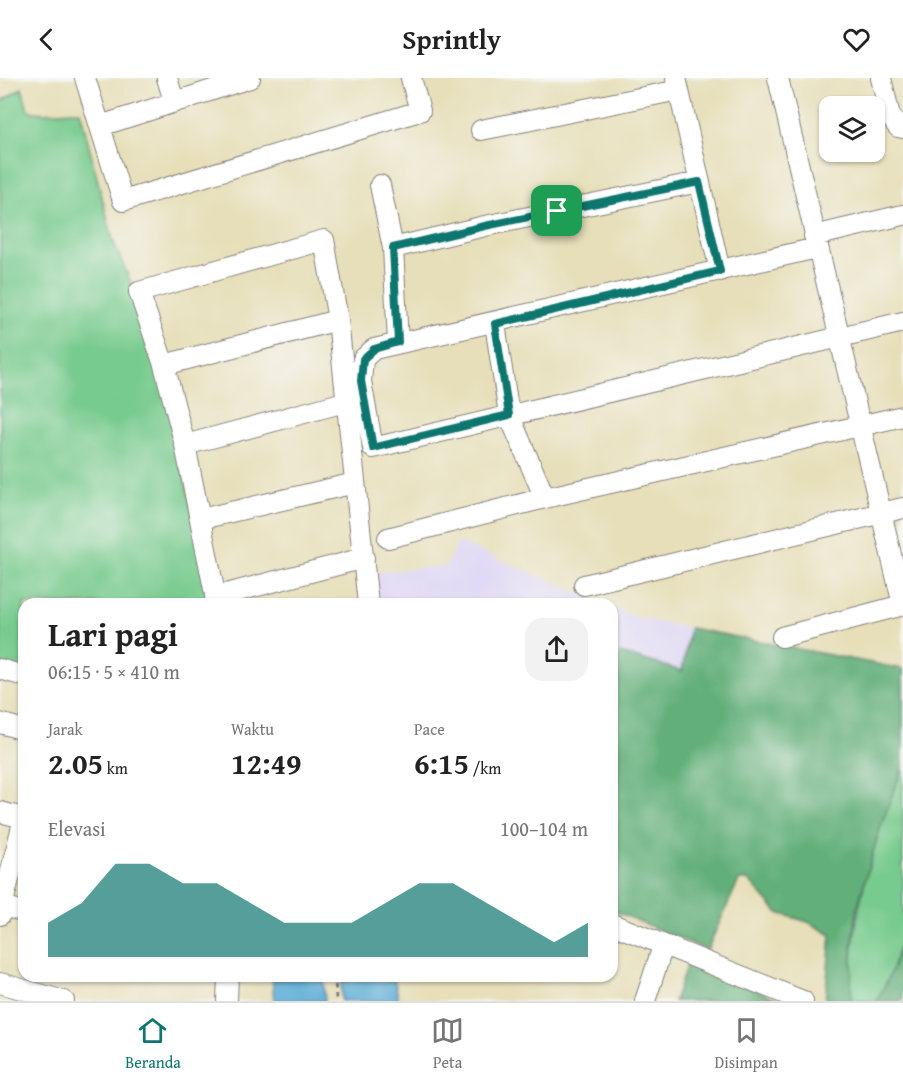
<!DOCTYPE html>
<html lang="id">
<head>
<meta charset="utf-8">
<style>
  :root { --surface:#fff; --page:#f2f2f2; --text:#222; --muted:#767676; --line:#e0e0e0; --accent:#0f766e }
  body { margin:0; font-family:"Gentium Book Plus",serif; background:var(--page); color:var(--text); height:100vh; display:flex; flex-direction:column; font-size:22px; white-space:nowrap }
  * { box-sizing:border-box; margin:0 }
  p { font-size:20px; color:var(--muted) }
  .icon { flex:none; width:33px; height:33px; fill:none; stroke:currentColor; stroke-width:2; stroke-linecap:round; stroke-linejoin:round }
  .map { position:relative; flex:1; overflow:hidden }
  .sheet { position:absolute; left:18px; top:520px; width:600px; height:384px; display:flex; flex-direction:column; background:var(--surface); border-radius:18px; box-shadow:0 2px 4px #0004 }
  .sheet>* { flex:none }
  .fabs { position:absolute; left:819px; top:18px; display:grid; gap:12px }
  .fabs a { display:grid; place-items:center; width:66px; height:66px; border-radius:12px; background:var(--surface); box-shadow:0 2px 4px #0004; font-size:30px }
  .pin { position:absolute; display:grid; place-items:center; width:51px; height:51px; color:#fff; margin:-26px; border-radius:12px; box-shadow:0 3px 9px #0006 }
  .round { display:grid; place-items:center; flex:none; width:63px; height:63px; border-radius:18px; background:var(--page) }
  .overview { display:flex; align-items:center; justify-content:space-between; height:102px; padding:0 30px }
  h1 { font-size:33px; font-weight:800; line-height:45px }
  .metrics { display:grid; grid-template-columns:repeat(3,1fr); gap:9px; height:102px; padding:6px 30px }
  .metrics div { display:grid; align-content:center }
  .metrics b { font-size:30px; font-weight:800 }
  .metrics small { font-size:16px; font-weight:400 }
  .metrics p { font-size:16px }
  .chart { height:168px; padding:12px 30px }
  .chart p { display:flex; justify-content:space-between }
  .chart svg { width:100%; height:108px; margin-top:6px; fill:var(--accent); opacity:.7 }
  header { display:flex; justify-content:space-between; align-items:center; height:78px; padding:0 30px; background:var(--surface); font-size:27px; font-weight:800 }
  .tabs { display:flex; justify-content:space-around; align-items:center; height:84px; border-top:2px solid var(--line); background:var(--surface); font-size:16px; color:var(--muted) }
  .tabs a { display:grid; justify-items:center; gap:3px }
  .tabs .on { color:var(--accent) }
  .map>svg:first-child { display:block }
</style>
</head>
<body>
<header><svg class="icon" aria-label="back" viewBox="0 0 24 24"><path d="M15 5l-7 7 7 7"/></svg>Sprintly<svg class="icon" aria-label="heart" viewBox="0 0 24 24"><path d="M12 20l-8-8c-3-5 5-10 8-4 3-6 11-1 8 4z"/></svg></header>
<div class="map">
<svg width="903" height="923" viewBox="0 0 903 923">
  <rect width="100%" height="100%" fill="#f6f6f2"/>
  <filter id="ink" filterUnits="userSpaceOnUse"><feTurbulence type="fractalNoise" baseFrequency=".0167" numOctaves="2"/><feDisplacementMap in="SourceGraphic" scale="12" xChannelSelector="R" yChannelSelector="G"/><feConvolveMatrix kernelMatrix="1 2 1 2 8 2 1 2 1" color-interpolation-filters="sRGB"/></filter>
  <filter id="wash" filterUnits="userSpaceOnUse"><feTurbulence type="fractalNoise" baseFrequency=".008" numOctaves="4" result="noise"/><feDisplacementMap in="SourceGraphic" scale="24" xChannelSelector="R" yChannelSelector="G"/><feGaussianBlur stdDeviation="1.35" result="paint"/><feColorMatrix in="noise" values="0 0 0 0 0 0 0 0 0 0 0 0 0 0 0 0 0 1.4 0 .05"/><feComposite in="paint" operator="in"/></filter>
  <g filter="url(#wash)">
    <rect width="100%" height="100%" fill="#e7dfb9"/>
    <path fill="#ded5f5" d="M458 464 605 526H376L372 494 446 488Z
      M612 529 637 540 690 550 682 593 621 575 612 596Z"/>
    <path fill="#78cb8e" stroke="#4d7664" stroke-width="1.5" d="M22 10 28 32C42 38 64 32 80 33L113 163 131 205 165 313 213 526H24V594L0 586V24Z
      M903 688V859L890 897 877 923H851C849 856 865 794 887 730 892 717 895 699 903 688Z"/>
    <path fill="#62af79" stroke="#42685a" stroke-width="1.5" d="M690 550 903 591V688L879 753 857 831 852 870 851 923H825L831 857 808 844 778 835 748 802H739L707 872 612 832V596L620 575 682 593Z
      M903 859V923H877L890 897Z
      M688 884 783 923H674Z"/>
    <path fill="#5aabd5" stroke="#3e6688" stroke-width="1.5" d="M272 899H323L325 923H274Z
      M341 899H394L399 923H341Z"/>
  </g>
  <g filter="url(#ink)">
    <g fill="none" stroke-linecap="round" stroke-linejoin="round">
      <g stroke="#84807a" stroke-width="22">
        <path id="minor" d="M85 0 123 123 420 33 411 0
          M167 0 174 23
          M676 0 720 193
          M778 0 903 527
          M881 0 890 38 898 49 903 50
          M100 48 250 0
          M481 52 679 12
          M380 107 393 170 398 264
          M814 158 903 137
          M393 170 485 148 699 104
          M817 170 374 271 363 281 361 303 373 370 903 244
          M495 246 509 337 545 420 903 338
          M164 287 338 242
          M185 367 345 324
          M201 441 355 405
          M388 460 545 420
          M584 507 903 430
          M215 519 364 480
          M217 526 185 367 164 287 139 214 324 162 338 242 368 526
          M782 559 903 527
          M0 591 24 598
          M0 645 24 652
          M0 734 24 740
          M0 827 24 834
          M0 837 24 740
          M612 846 803 923
          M0 905 64 923
          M227 923 228 898
          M645 923 663 868"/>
      </g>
      <path stroke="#84807a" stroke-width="3" stroke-dasharray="4.5 4.5" stroke-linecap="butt" d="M335 898 336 923"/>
      <use href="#minor" stroke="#fff" stroke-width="20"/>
    </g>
  </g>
  <g fill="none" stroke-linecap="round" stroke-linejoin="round" filter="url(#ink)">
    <g stroke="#fff" stroke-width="12">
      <path id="route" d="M699 104 720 193 495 246 509 337 373 370 361 303 363 281 374 271 398 264 393 170 485 148Z"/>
    </g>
    <use href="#route" stroke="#0f766e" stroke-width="8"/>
  </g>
</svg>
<div class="fabs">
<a><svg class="icon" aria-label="layers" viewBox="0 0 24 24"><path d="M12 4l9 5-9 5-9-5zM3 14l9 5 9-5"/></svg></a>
</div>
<div class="pin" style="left:557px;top:133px;background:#1e9e55"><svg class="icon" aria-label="arrive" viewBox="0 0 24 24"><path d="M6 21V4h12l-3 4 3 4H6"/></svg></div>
<section class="sheet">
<div class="overview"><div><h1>Lari pagi</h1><p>06:15 · 5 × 410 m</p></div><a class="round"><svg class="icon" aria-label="share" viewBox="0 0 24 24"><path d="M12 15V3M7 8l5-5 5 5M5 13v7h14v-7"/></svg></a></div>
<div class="metrics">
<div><p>Jarak</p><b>2.05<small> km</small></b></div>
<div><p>Waktu</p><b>12:49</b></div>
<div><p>Pace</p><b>6:15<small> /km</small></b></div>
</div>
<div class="chart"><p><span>Elevasi</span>100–104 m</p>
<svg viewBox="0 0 160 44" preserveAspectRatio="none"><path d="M0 44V30L10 22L20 6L30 6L40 14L50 14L60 22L70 30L80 30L90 30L100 22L110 14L120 14L130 22L140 30L150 38L160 30V44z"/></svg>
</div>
</section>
</div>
<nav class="tabs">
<a class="on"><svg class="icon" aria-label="home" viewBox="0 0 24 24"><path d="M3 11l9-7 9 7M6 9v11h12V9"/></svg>Beranda</a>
<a><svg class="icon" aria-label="map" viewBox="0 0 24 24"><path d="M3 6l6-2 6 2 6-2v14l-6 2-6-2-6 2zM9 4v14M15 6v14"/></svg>Peta</a>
<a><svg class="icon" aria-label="saved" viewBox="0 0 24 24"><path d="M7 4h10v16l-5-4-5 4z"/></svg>Disimpan</a>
</nav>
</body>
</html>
